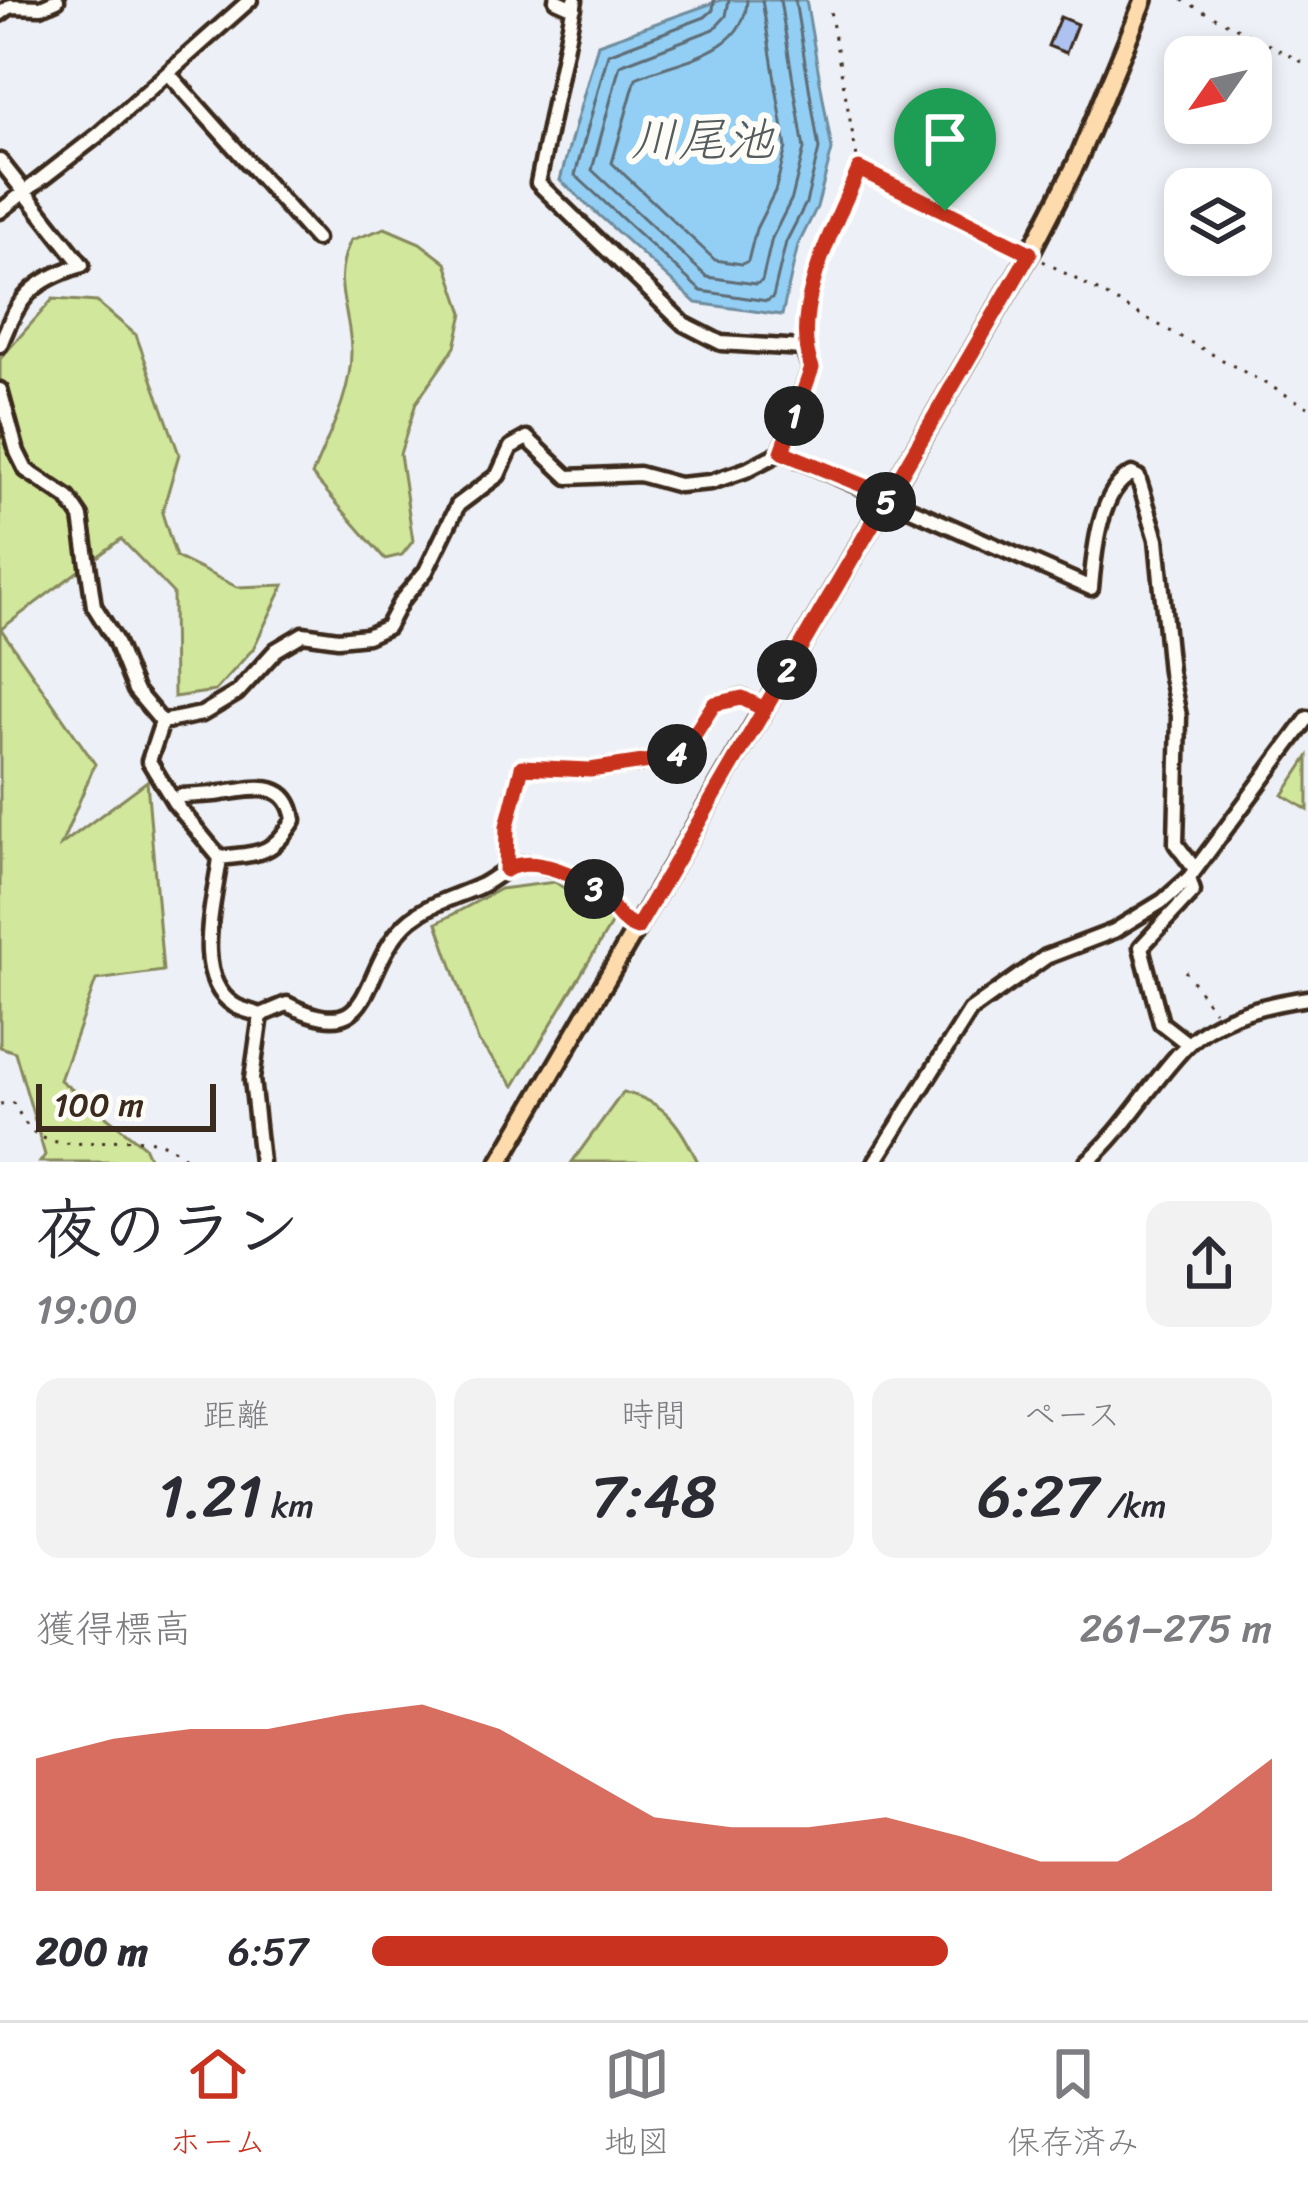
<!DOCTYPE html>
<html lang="ja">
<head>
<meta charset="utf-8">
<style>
  :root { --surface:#fff; --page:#f2f2f3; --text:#2b2b33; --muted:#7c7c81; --line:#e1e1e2; --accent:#c8321e }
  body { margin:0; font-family:Sriracha,"Klee One",sans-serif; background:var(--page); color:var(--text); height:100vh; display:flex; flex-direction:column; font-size:45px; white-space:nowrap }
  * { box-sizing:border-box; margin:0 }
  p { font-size:39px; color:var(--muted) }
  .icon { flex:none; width:66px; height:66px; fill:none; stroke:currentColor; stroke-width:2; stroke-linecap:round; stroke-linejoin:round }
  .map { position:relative; height:1162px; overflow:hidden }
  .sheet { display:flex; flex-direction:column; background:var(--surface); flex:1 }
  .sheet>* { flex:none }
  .needle { width:78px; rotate:236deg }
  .controls { position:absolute; left:1164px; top:36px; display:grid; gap:24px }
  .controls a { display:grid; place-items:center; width:108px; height:108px; border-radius:24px; background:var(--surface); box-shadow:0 6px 18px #0003; font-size:60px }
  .scale { position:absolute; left:36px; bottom:30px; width:180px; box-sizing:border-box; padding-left:12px; border:6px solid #3b2a1e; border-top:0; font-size:33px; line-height:42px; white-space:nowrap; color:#3b2a1e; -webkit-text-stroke:9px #fdfcf7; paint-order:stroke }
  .pin { position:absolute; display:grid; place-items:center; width:102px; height:102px; color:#fff; margin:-123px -51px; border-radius:50% 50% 50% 0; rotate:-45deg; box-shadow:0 0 12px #0007 }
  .pin .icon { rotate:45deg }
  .km { position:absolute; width:60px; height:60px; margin:-30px; border-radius:50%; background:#222; color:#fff; font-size:33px; line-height:60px; text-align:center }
  .round { display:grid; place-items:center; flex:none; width:126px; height:126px; border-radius:24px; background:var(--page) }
  .head { display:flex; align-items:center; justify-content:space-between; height:204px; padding:0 36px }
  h1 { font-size:66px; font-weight:600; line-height:90px }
  .figures { display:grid; grid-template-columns:repeat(3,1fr); gap:18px; height:204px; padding:12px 36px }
  .figures div { display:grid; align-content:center; border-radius:24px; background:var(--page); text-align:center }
  .figures b { font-size:60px; font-weight:600 }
  .figures small { font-size:33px; font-weight:400 }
  .figures p { font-size:33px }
  .chart { height:336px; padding:24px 36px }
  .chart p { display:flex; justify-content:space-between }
  .chart svg { width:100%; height:216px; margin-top:12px; fill:var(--accent); opacity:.7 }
  ul { padding:0 36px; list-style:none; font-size:39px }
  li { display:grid; grid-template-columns:192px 144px 1fr; align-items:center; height:90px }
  li i { height:30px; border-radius:15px; background:var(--accent) }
  .tab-bar { display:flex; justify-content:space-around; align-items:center; height:168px; border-top:3px solid var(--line); background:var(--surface); font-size:33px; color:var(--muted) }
  .tab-bar a { display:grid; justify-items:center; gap:6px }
  .tab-bar .selected { color:var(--accent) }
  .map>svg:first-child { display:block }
</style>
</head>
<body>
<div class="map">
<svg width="1308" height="1162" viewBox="0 0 1308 1162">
  <rect width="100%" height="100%" fill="#edf0f6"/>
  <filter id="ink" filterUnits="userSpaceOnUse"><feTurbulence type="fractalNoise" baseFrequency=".00833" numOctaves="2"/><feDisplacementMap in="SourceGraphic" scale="24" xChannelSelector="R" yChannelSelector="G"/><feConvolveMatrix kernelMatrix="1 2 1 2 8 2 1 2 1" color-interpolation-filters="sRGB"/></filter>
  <g filter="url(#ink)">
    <path fill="#d1e79c" stroke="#86885d" stroke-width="3" d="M385 228 420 243 446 263 463 313 455 347 416 403 400 454 413 541 402 555 385 559 312 475C328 436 352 393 351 350 350 306 330 284 351 240Z
      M53 299 97 302 136 335 179 454 162 513 176 557 237 587 284 585 253 649 215 691 174 697 173 593 121 539 1 629 95 764 61 845 147 781 163 971 96 980 60 1080 144 1146 151 1162H40L45 1155 15 1052 0 1047V359Z
      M1308 757V810L1283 795Z
      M555 882 613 921 514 1086 478 1041 437 923 500 889Z
      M623 1092C667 1102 679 1125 698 1162H572Z"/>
    <path fill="#93cff4" stroke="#708d9e" stroke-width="3" d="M721 0H806L832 150 817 207 798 245 782 315 696 303 560 180 598 44Z"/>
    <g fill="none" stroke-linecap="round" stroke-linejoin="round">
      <path stroke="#5e6c74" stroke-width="3" d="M714 0 713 10 705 17 608 54 575 175 701 291 767 301 773 297 786 242 806 203 819 149 795 0
        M729 0 726 16 714 29 620 65 592 170 707 277 756 284 762 281 772 238 792 198 804 149 780 0
        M747 0C745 55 676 60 636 78L612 163 715 260 742 264 748 261 756 229 775 191 786 148 762 0"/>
    </g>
    <path fill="#adc2f1" stroke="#3b2a1e" stroke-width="3" d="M1060 17 1077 24 1066 53 1048 46Z"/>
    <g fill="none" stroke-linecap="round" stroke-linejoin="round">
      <g stroke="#3b2a1e" stroke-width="21">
        <path id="minor" d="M556 0 574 8
          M0 14 11 6 41 7 57 0
          M168 73 316 239
          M0 161 82 265C31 281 19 297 0 345
          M0 211 98 135 250 0
          M0 390 17 452 26 470 68 498 81 517 94 606 115 640 135 690 162 722 149 761 174 802 220 858C215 900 191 977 234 1005 241 1010 253 1012 261 1015L252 1079 261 1162
          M781 452 1091 588C1094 555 1099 489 1132 474L1138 477 1157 539 1170 672 1179 716 1176 844 1195 869
          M162 722 202 714 237 693 276 650 303 634 338 639 367 636 387 627 401 601 426 571 458 505 498 475 511 447 527 438 568 477 639 474 679 485 711 482 746 470 781 452 811 368 803 348 721 343 684 324 538 183 575 0
          M174 802 181 796C195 795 209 795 222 793 253 789 288 778 294 820 271 856 260 853 220 858
          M506 870 507 826 522 767 591 770 663 759 689 743 714 704 742 697 764 709
          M261 1015 287 1004C374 1048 359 978 400 930 421 905 452 899 480 886 496 879 510 861 529 864 554 868 586 878 604 897 615 909 621 922 637 928
          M1188 1044 1161 1023 1141 947 1193 891 1189 878
          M875 1162 970 1011 1046 957 1114 931 1163 901 1189 878 1308 718
          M1087 1162C1126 1128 1150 1083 1186 1046 1217 1015 1267 1004 1308 998"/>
      </g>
      <g stroke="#3b2a1e" stroke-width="24">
        <path id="major" d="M500 1162 1030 253 1076 164 1144 0"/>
      </g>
      <path stroke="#3b2a1e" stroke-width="3" stroke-dasharray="3 9" stroke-linecap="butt" d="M1182 0 1308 65
        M859 169 1019 248
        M1043 261 1308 407
        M806 339 812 283 859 169 829 5
        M1185 971 1214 1011
        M0 1104 13 1103C19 1112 26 1127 35 1134 82 1162 148 1114 188 1162"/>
      <use href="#minor" stroke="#fdfcf7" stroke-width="12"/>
      <use href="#major" stroke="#fedbac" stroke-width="15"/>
    </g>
  </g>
  <g fill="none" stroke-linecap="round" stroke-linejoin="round" filter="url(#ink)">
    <g stroke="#fff" stroke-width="24">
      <path id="route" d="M945 211 859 169C836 223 788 311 812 368L782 452 889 496 637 928C620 922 615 908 603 896 583 876 531 854 506 870L507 826 522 767 590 770 663 759 689 743 714 704 742 698 764 709 1030 253 945 211"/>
    </g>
    <use href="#route" stroke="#c8321e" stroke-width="15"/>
  </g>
  <g text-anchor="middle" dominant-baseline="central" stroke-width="12" stroke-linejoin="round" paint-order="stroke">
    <g font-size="48" font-style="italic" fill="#555c5e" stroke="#fdfcf7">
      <text x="702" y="139">川尾池</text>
    </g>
  </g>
</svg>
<div class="controls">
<a><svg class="needle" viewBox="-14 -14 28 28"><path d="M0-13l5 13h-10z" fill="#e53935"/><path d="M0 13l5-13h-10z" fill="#7c7c81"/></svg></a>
<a><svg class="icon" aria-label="layers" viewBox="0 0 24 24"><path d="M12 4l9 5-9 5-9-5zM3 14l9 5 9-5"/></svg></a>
</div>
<div class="scale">100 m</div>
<div class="pin" style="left:945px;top:211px;background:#1e9e55"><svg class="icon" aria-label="arrive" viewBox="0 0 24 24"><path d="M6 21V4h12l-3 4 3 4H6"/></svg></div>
<b class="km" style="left:794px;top:416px">1</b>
<b class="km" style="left:787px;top:670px">2</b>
<b class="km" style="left:594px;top:889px">3</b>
<b class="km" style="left:677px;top:754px">4</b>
<b class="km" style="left:886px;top:502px">5</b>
</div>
<section class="sheet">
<div class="head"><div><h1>夜のラン</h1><p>19:00</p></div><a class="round"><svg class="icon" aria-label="share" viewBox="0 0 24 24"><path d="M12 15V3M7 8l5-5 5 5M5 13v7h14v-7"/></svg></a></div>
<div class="figures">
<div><p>距離</p><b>1.21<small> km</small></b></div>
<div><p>時間</p><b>7:48</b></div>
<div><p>ペース</p><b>6:27<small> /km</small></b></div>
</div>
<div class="chart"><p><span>獲得標高</span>261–275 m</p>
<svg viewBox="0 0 160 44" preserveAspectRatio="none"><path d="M0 44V17L10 13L20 11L30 11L40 8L50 6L60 11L70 20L80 29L90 31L100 31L110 29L120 33L130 38L140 38L150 29L160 17V44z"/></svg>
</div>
<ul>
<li><b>200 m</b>6:57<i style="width:64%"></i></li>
</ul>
</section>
<nav class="tab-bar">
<a class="selected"><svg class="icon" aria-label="home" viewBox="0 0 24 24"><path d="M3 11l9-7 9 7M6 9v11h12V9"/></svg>ホーム</a>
<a><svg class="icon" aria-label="map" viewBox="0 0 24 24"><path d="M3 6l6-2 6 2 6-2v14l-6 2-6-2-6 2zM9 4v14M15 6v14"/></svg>地図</a>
<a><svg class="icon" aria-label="saved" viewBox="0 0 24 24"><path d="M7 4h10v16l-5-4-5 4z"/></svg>保存済み</a>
</nav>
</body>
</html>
